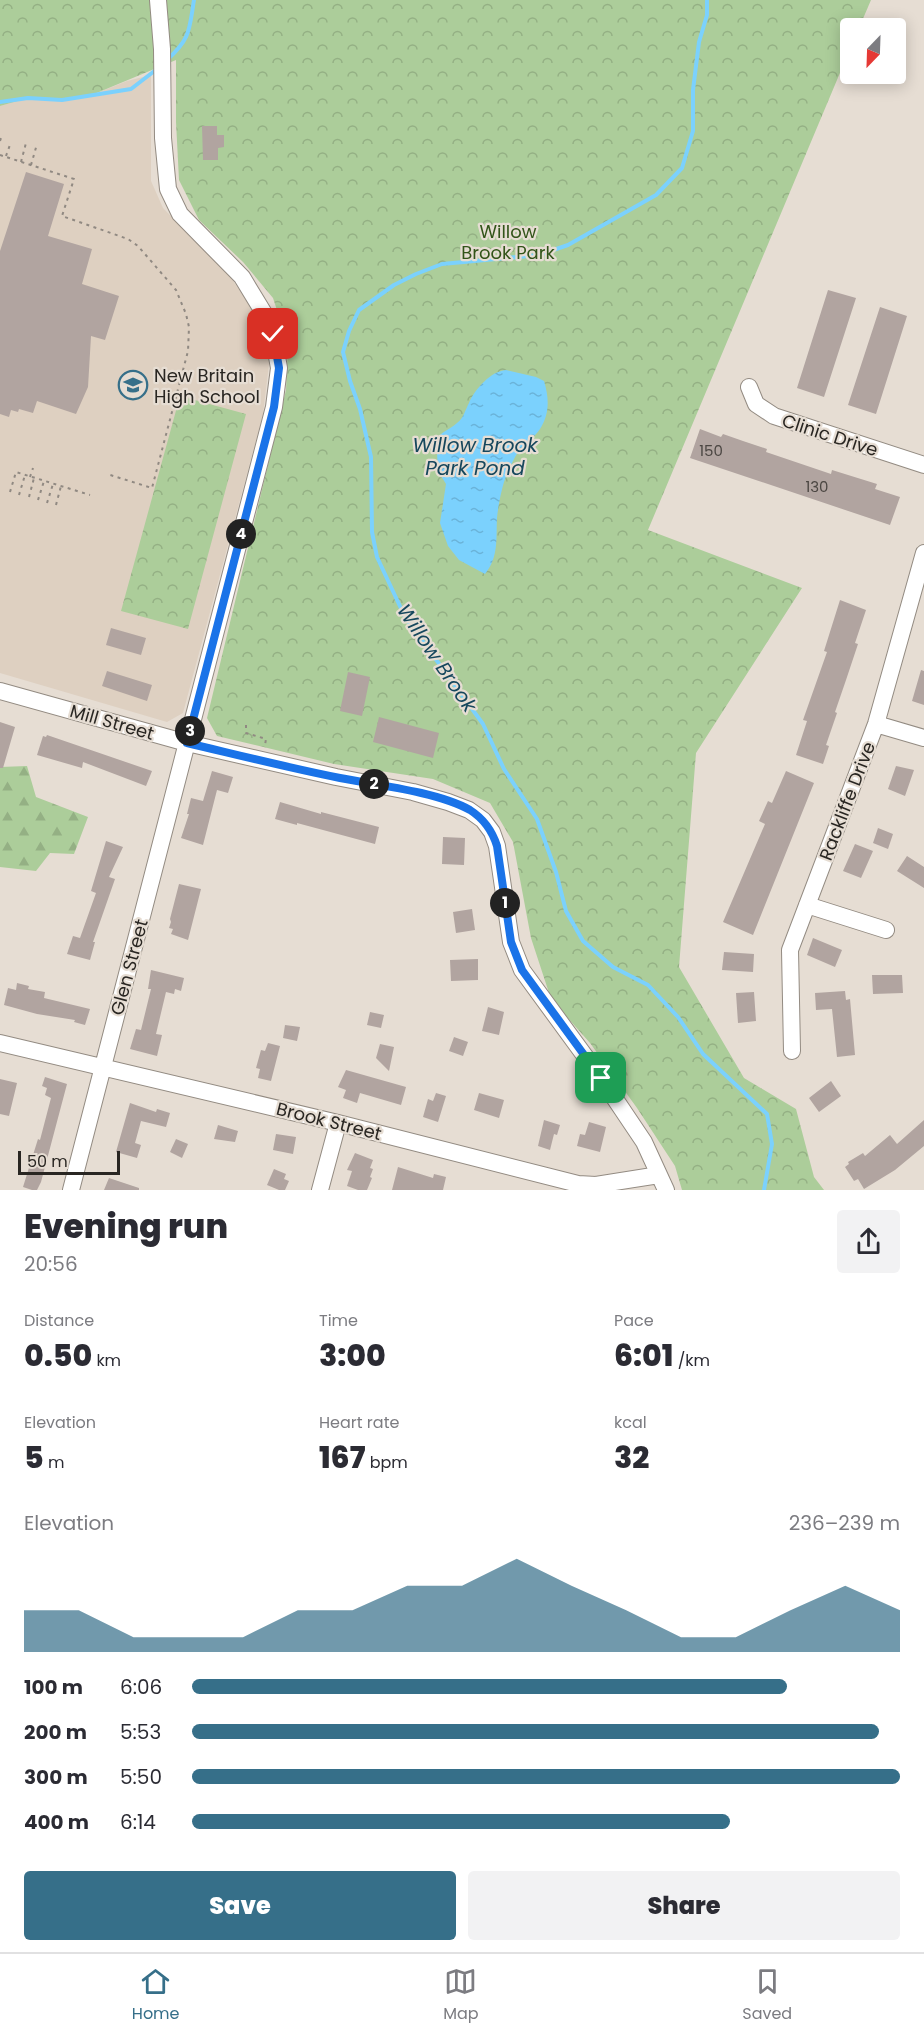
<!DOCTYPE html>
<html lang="en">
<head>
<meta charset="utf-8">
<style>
  :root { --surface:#fff; --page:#f2f2f3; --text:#2b2b33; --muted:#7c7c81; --line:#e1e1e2; --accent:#366f89 }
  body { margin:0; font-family:Poppins,sans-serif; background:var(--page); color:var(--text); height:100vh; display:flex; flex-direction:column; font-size:22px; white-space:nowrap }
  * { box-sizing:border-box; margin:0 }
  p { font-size:20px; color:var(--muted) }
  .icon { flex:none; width:33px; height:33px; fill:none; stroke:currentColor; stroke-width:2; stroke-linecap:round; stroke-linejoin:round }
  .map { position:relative; height:1190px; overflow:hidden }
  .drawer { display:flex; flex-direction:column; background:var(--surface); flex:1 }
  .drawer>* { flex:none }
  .needle { width:39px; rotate:203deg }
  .buttons { position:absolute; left:840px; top:18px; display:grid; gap:12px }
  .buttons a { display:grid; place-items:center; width:66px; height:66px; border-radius:6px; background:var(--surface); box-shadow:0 3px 15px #0003; font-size:30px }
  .scale { position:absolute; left:18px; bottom:15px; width:102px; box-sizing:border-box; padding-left:6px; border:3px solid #292622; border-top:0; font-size:16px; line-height:21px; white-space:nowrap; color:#292622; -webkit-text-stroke:4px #e6ddd3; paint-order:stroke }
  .pin { position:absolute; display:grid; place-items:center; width:51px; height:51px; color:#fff; margin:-26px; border-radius:12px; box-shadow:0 3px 9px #0006 }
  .km { position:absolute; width:30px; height:30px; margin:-15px; border-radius:50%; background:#222; color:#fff; font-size:16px; line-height:30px; text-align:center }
  .round { display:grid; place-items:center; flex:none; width:63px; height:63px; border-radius:6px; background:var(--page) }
  .headline { display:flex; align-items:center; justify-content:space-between; height:102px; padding:0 24px }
  h1 { font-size:33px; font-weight:800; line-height:45px }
  .metrics { display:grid; grid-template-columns:repeat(3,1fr); gap:9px; height:102px; padding:6px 24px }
  .metrics div { display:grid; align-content:center }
  .metrics b { font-size:30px; font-weight:800 }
  .metrics small { font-size:16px; font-weight:400 }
  .metrics p { font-size:16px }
  .chart { height:168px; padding:12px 24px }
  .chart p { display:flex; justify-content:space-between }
  .chart svg { width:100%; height:108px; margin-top:6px; fill:var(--accent); opacity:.7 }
  .cta { display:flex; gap:12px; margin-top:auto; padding:12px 24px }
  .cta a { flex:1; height:69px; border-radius:6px; background:var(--accent); color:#fff; font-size:24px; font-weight:800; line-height:69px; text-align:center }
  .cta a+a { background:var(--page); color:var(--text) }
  ul { padding:0 24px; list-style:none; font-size:20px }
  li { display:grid; grid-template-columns:96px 72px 1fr; align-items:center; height:45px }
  li i { height:15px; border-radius:8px; background:var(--accent) }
  .tab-bar { display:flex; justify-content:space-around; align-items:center; height:84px; border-top:2px solid var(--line); background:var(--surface); font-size:16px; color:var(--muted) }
  .tab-bar a { display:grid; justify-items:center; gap:3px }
  .tab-bar .active { color:var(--accent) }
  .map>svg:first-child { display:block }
</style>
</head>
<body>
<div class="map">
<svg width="924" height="1190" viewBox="0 0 924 1190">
  <defs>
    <pattern id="forest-firs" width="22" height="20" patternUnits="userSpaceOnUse" patternTransform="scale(1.5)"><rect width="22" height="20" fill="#accd9a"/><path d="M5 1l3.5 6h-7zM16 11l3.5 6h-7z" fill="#94b084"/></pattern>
    <pattern id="park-crowns" width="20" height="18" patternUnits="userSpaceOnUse" patternTransform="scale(1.5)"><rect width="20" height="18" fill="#accd9a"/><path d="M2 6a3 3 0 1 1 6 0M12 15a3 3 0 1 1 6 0" fill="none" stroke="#94b084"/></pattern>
    <pattern id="water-ripples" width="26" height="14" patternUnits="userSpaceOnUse" patternTransform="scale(1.5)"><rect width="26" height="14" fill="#7bd1fd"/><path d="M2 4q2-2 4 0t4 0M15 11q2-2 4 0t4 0" fill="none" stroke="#6ab3d9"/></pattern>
  </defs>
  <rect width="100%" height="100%" fill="#e6ddd3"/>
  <path fill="#ded0c1" d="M151 75V181L163 208 229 275 256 314 270 356 263 414 183 713 167 722 0 673V106L28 98 54 101 87 97 127 81Z"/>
  <path fill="url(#forest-firs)" d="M27 766 36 797 88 817 74 854 50 853 36 871 0 867V767Z"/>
  <path fill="url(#park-crowns)" d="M0 0H871L859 28H850V49L648 530 802 588 696 753 679 967 744 1078 796 1109 814 1177 824 1190H682L675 1166 637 1108 590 1043 551 999 531 938 513 842 490 803 433 779 334 764 217 736 207 718 286 390 288 344 273 298 243 262 199 220 179 180 176 122V60L87 97 54 101 28 98 0 106Z
    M180 396 246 414 188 629 121 611Z"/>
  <path fill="url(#water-ripples)" d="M506 370 536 377 544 381C549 397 550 414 540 429 534 438 524 444 518 452 513 460 507 473 504 482 501 492 498 507 497 518 496 538 499 557 485 574L459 560 448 546 440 523 446 484 438 471 437 453 433 444C439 432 448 431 457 423 464 418 465 410 469 403 475 389 491 371 506 370Z"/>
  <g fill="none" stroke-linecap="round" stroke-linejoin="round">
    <path stroke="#7bd1fd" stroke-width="4" d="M707 0V15L699 42 693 90V131L682 168 656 195 568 245 539 255 442 264 416 274 394 285 359 310 349 331 343 352 350 381 360 409 371 457 372 532 377 557 405 617 483 724 504 769 537 819 556 872 566 911 583 941 613 967 648 985 678 1017 703 1054 767 1114 772 1144 764 1190
      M167 60C191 38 189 30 194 0
      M0 102 28 98 62 100 131 89 157 69"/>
  </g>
  <path fill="#b1a4a0" d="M202 126H217V135H224V147L218 148V160H203Z
    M26 172 64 184 48 236 92 249 82 284 119 296 105 340 91 336 88 387 76 414 37 401 33 413 19 409 18 412 11 410 9 417 0 414V251Z
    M828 290 856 298 824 397 797 388Z
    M880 307 907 316 876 414 848 405Z
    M700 429 721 437 723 434 743 441 767 449 766 452 831 474 832 470 877 484 875 489 900 497 890 525 690 458Z
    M840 600 866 610 855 643 858 644 846 680 835 712 837 713 826 745 829 746 823 764 796 755 807 721 803 720 827 652 824 651Z
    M111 628 146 638 141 655 106 645Z
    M921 670 924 671V705L912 701Z
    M107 671 152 685 147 701 102 686Z
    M348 672 370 677 362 716 340 711Z
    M379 717 439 733 433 758 373 742Z
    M0 722 15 727 3 768H0Z
    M47 735 152 771 146 786 83 762 82 768 37 755 43 736 46 737Z
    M896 766 914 770 905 796 888 789Z
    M212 771 233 777 228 793 217 790 203 845 181 838 189 814H187L191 798 203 801Z
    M786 771 814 783 753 935 723 922 765 824 759 821 768 801 772 803Z
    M280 802 321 814V812L379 827 375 844 297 823V825L275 819Z
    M878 828 893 834 888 849 873 843Z
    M443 837 465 838 464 865 442 864Z
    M106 841 123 847 109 877 115 879 93 942H95L90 960 67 954 73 936 80 938 96 893 91 891Z
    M855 844 873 851 861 878 843 871Z
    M907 856 924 867V888L897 871Z
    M179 884 201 889 188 940 171 934 173 929 169 928 171 922 170 919Z
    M472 909 475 930 456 933 453 912Z
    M813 938 842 950 835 967 807 955Z
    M724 952 754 954 753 972 722 970Z
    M478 959V980L451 981 450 960Z
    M151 970 184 978 181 991 175 989 174 994 166 992 156 1034 162 1035 157 1056 130 1049 136 1029 141 1030 151 989H148Z
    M872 975H902L903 993 873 994Z
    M17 983 29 986 28 989 45 992 44 998 90 1009 85 1025 74 1022 75 1020 37 1014 4 1005 8 988 16 990Z
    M845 991 846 1000 850 999 855 1055 837 1057 832 1009 816 1010 815 993Z
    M754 992 756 1021 738 1023 736 993Z
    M488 1007 504 1012 499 1035 482 1031Z
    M370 1012 384 1015 381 1028 367 1025Z
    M285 1025 300 1027 297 1041 283 1038Z
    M454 1037 468 1042 463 1056 449 1051Z
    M268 1043 280 1046 271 1081 258 1078 260 1069 256 1068 261 1050 265 1051Z
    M380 1044 394 1047 389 1071 376 1058Z
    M346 1070 406 1087 401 1105 360 1093 357 1103 343 1098 346 1090 338 1087Z
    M45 1077 67 1084 41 1182 37 1190H32L23 1187 38 1139 40 1140 51 1098 45 1095 47 1088 42 1086Z
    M0 1079 17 1083 9 1116 0 1114Z
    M831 1081 841 1096 819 1112 809 1098Z
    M436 1093 446 1096 438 1122 423 1117 428 1099 433 1101Z
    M479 1093 504 1100 499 1118 474 1110Z
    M130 1103 156 1112 157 1109 170 1113 166 1127 141 1121 135 1143 141 1145 137 1158 116 1152Z
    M544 1120 560 1125 557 1135 554 1134 550 1150 538 1146Z
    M924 1120V1146L895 1170 864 1189 858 1179 854 1181 845 1167 849 1164 848 1162 863 1153 865 1156 890 1135 897 1144Z
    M589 1122 606 1127 600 1152 577 1146 580 1134 585 1135Z
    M218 1125 238 1131 235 1142 214 1139Z
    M276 1134 296 1137 293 1154 273 1150Z
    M176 1139 188 1144 182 1158 170 1152Z
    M355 1153 373 1160 370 1168 373 1169 370 1177 372 1178 367 1190H358L347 1186 352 1171 347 1170Z
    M398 1167 433 1178 434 1174 446 1177 443 1190H392Z
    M274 1169 286 1174 284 1179 289 1181 285 1190H279L267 1185Z
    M109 1178 139 1188V1190H104Z"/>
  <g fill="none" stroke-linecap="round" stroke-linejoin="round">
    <g stroke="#938b82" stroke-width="18">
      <path id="minor" d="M749 387 756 404 774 416 924 465
        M0 691 187 743 336 777 413 792 448 802 469 810 483 820 492 832 497 846 511 942 522 970 601 1078 644 1142 666 1190
        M876 724 924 738
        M807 905 886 930
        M0 1043 338 1123 578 1184 596 1185 659 1175
        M792 1051 790 950 876 724 924 553
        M71 1190 274 407 279 368 273 334 265 315 242 277 180 214 168 189 163 138 162 49 158 0
        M320 1190 338 1123"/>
    </g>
    <path stroke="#908982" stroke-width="2" stroke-dasharray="3 4.5" stroke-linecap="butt" d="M0 141 2 135
      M0 155 74 179 62 216 128 239 138 246 176 290 186 314 189 327 188 351 152 488 107 474
      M6 156 11 142
      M21 162 26 143
      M31 165 37 144
      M30 477 33 468
      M10 492 16 472 90 495
      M19 495 25 475
      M29 497 34 478
      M38 500 44 481
      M47 503 53 484
      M56 505 61 486
      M246 725V733L266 739 265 745"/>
    <use href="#minor" stroke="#fff" stroke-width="16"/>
  </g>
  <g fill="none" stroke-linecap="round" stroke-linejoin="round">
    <g stroke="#fff" stroke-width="12">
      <path id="route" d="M273 334 279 368 274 407 187 743C238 755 289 768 340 778 377 785 438 792 470 810 484 819 492 830 497 846L511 942 522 970 601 1078"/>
    </g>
    <use href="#route" stroke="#1a73e8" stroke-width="8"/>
  </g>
  <defs>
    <g id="school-ring" transform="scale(1.5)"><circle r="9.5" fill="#e6ddd3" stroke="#366f89" stroke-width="1.5"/><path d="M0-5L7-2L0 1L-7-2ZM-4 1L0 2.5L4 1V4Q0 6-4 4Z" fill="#366f89"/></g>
  </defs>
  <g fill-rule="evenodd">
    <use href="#school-ring" x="133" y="385"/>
  </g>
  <g text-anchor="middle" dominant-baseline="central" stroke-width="4.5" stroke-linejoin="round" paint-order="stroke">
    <g font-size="15" fill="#4b4642">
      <text x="711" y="450">150</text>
      <text x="817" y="486">130</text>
    </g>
    <g font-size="18" fill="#325419" stroke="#e6ddd3">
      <text x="508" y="231">Willow<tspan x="508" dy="21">Brook Park</tspan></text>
    </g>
    <g font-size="18" fill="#292622" stroke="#e6ddd3" text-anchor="start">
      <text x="154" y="375">New Britain<tspan x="154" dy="21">High School</tspan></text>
    </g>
    <g font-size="18" fill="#292622" stroke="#e6ddd3">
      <text transform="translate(830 435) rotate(18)">Clinic Drive</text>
      <text transform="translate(112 722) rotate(16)">Mill Street</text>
      <text transform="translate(847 801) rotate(-69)">Rackliffe Drive</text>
      <text transform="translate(129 967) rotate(-75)">Glen Street</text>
      <text transform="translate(329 1121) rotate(14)">Brook Street</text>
    </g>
    <g font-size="20" font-style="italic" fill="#16475d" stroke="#e6ddd3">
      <text x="475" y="445">Willow Brook<tspan x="475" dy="23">Park Pond</tspan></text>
      <text transform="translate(437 658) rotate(56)">Willow Brook</text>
    </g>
  </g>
</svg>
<div class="buttons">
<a><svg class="needle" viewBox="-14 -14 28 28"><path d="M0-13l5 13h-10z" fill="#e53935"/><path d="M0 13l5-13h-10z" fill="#7c7c81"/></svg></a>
</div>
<div class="scale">50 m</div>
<div class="pin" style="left:601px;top:1078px;background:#1e9e55"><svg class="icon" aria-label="arrive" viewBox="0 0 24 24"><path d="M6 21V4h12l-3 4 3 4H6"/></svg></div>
<div class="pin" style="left:273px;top:334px;background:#d93025"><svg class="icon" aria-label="check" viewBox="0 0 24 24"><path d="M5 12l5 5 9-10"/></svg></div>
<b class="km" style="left:505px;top:903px">1</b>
<b class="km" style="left:374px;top:784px">2</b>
<b class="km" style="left:190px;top:731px">3</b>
<b class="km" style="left:241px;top:534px">4</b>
</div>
<section class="drawer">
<div class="headline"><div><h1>Evening run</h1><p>20:56</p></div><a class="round"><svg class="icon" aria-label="share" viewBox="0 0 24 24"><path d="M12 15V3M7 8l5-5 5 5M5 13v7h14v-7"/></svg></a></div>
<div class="metrics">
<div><p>Distance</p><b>0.50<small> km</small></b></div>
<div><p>Time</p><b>3:00</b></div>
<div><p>Pace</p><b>6:01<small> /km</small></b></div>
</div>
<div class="metrics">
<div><p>Elevation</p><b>5<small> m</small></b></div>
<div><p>Heart rate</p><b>167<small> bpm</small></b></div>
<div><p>kcal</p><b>32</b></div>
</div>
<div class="chart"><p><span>Elevation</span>236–239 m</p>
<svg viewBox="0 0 160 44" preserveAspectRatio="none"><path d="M0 44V27L10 27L20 38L30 38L40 38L50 27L60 27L70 17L80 17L90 6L100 17L110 27L120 38L130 38L140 27L150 17L160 27V44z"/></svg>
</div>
<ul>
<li><b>100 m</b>6:06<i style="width:84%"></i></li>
<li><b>200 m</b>5:53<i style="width:97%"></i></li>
<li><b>300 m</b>5:50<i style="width:100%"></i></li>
<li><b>400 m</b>6:14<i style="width:76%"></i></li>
</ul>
<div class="cta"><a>Save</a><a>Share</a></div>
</section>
<nav class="tab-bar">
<a class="active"><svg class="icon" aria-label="home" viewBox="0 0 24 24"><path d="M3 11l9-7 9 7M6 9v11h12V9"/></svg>Home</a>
<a><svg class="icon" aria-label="map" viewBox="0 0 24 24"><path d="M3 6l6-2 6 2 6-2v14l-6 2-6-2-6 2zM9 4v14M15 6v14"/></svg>Map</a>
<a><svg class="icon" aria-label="saved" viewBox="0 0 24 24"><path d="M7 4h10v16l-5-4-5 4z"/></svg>Saved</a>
</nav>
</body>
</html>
